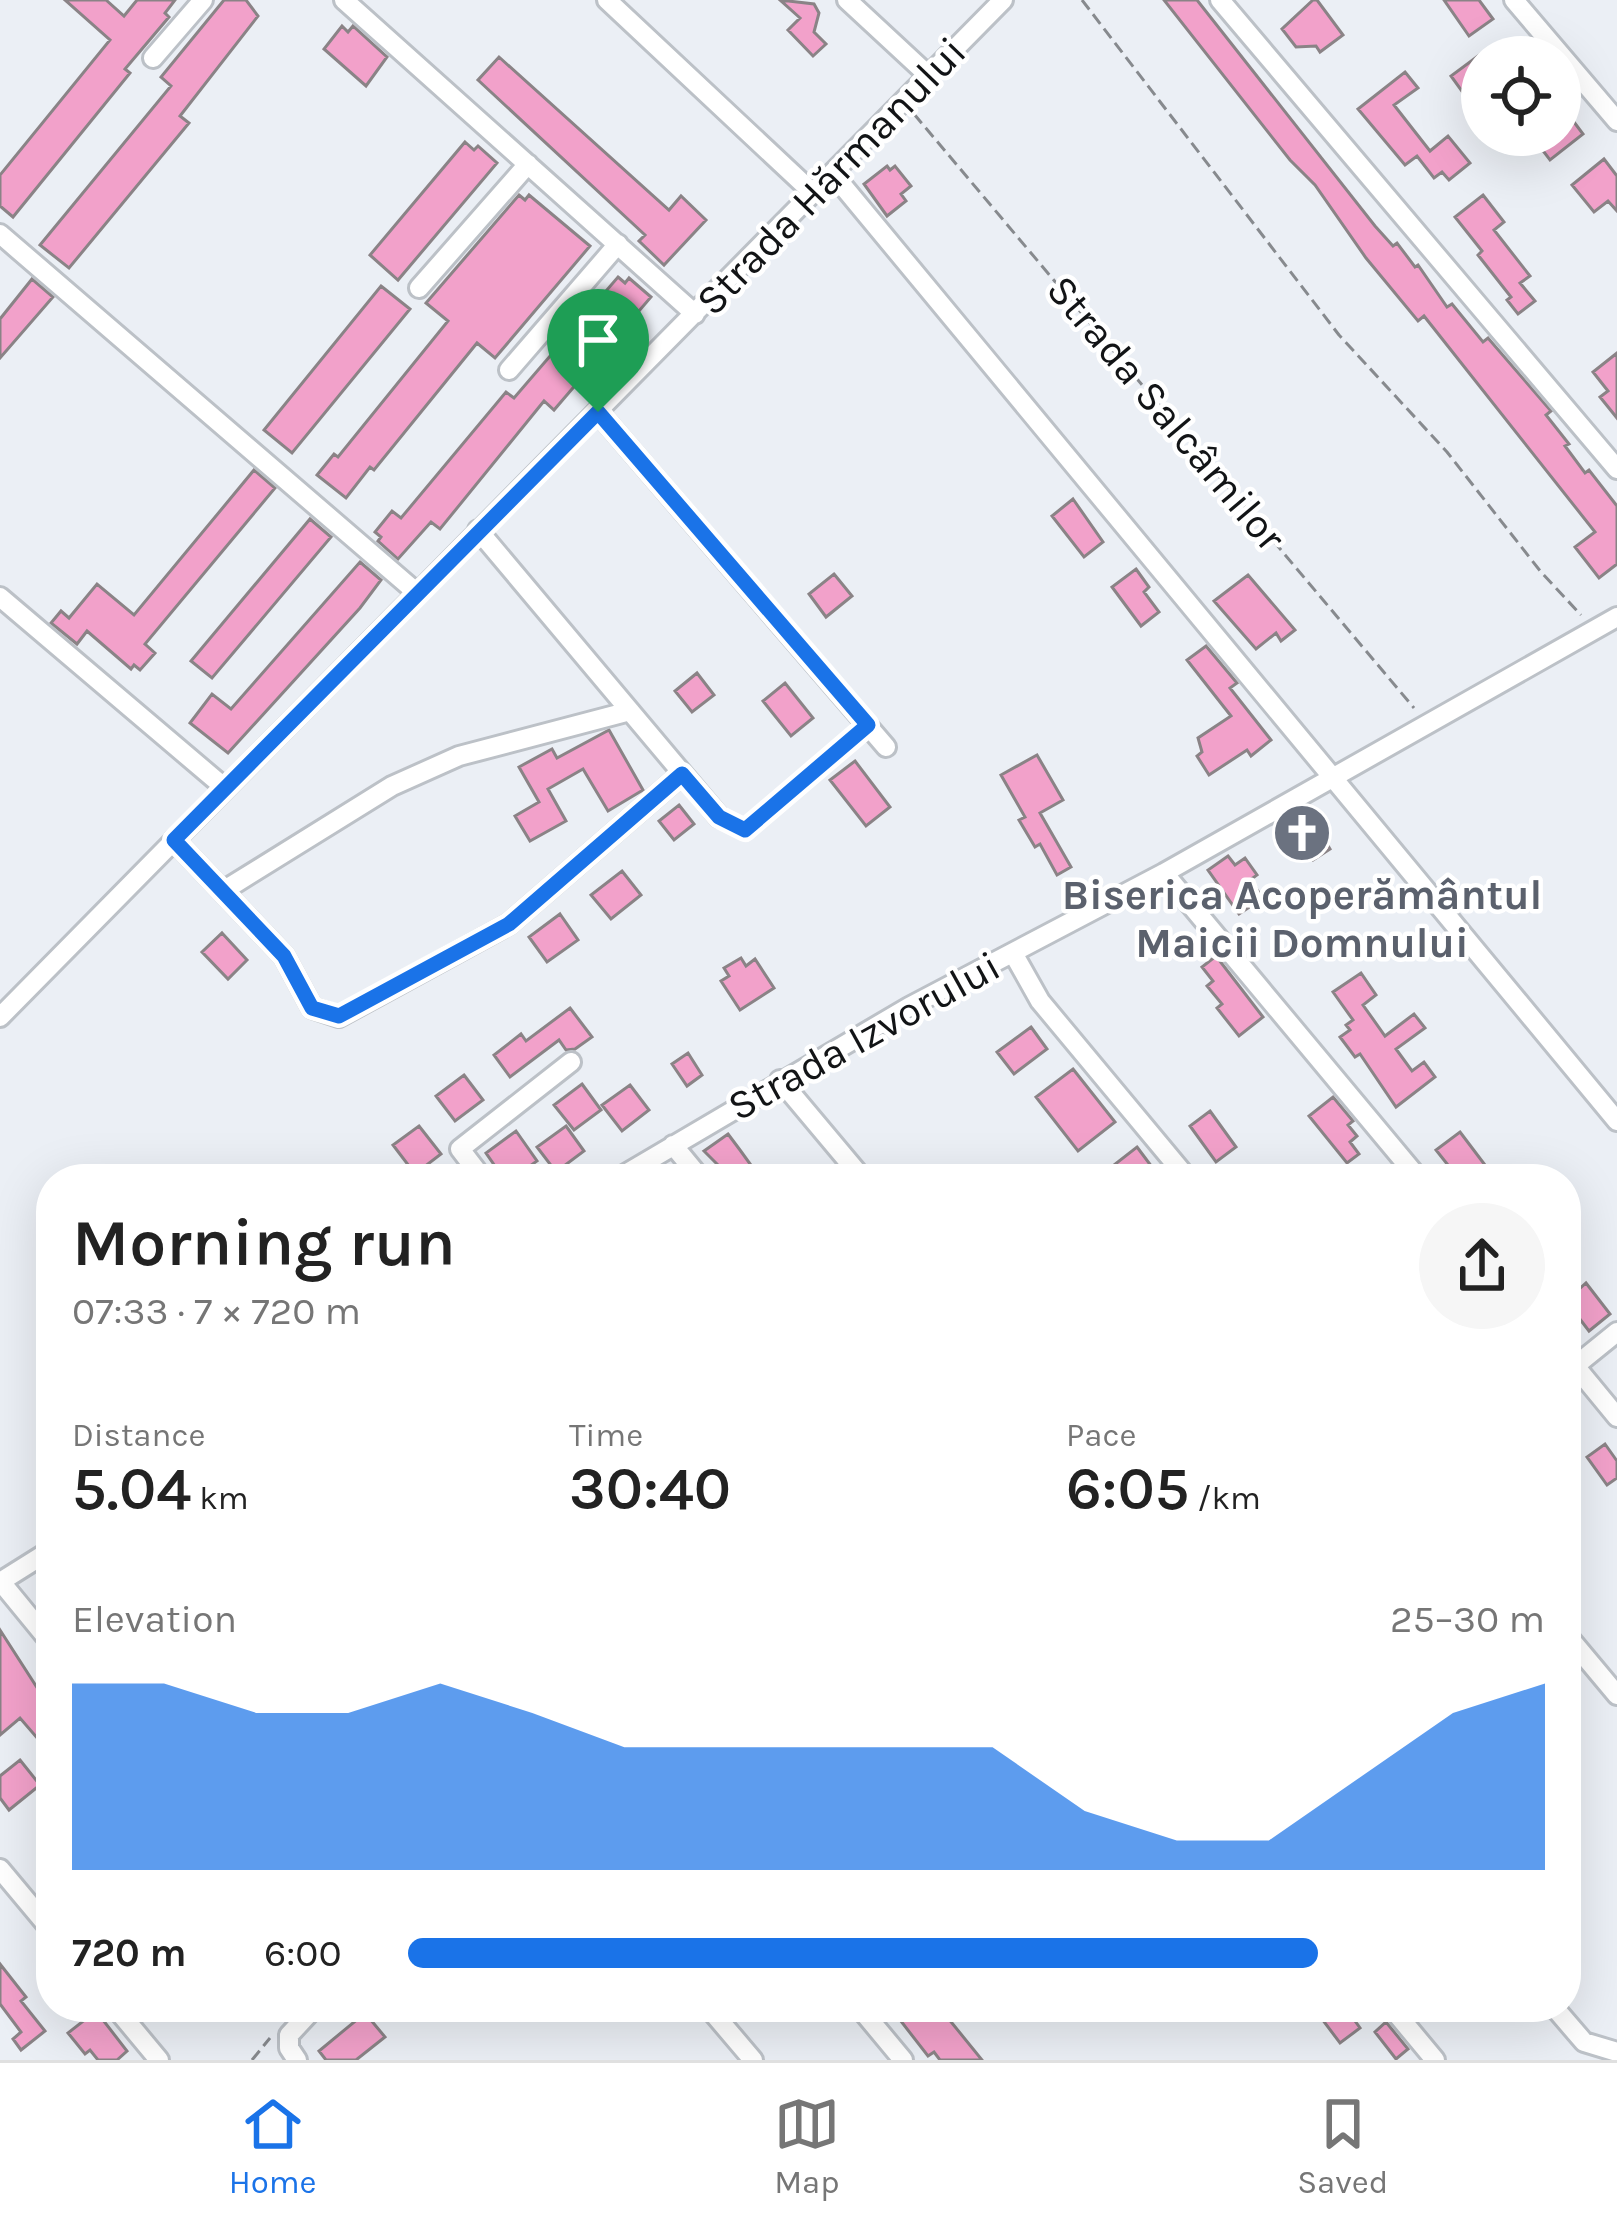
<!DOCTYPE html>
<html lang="en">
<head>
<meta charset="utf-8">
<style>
  :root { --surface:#fff; --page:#f6f6f6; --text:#222; --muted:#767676; --line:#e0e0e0; --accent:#1a73e8 }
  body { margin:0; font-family:Karla,sans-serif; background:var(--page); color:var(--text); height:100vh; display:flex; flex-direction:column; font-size:45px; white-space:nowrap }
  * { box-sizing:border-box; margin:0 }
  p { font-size:39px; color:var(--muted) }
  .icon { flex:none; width:66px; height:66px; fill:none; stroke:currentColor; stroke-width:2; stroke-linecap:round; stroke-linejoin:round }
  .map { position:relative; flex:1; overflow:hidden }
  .sheet { position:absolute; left:36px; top:1164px; width:1545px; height:858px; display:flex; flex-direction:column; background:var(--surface); border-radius:48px; box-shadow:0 12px 48px #0002 }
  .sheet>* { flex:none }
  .controls { position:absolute; left:1461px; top:36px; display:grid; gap:24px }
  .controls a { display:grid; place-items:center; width:120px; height:120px; border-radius:50%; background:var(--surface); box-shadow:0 12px 48px #0002; font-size:60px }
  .pin { position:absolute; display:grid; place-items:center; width:102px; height:102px; color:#fff; margin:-123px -51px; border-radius:50% 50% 50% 0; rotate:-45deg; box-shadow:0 0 12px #0007 }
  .pin .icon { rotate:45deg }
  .round { display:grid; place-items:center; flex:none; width:126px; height:126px; border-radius:63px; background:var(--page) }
  .overview { display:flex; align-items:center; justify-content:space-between; height:204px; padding:0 36px }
  h1 { font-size:66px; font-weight:600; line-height:90px }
  .stats { display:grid; grid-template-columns:repeat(3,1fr); gap:18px; height:204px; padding:12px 36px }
  .stats div { display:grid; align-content:center }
  .stats b { font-size:60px; font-weight:600 }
  .stats small { font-size:33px; font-weight:400 }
  .stats p { font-size:33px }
  .chart { height:336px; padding:24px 36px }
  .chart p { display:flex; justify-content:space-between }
  .chart svg { width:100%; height:216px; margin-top:12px; fill:var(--accent); opacity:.7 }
  ul { padding:0 36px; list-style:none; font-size:39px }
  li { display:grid; grid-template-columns:192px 144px 1fr; align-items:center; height:90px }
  li i { height:30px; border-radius:15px; background:var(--accent) }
  .tab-bar { display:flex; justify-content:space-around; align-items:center; height:168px; border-top:3px solid var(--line); background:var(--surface); font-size:33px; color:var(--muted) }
  .tab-bar a { display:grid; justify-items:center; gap:6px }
  .tab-bar .on { color:var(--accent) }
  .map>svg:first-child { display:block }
</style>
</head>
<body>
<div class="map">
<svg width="1617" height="2060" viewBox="0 0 1617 2060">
  <rect width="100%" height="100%" fill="#ebeff5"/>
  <path fill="#f2a1ca" stroke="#8a8386" stroke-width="3" d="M65 0H106L124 16 137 0H175L165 13 169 17 125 69 130 73 13 217 0 206V175L110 40Z
    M224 0H246L258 16 180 116 189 123 69 268 40 245 171 86 161 77Z
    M780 0 814 4 819 13 814 32 826 44 813 56 788 30 800 18Z
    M1164 0H1197L1375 226 1393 246 1397 243 1415 267 1418 265 1447 307 1452 304 1483 342 1488 338 1551 411 1546 415 1569 444 1565 446 1585 473 1589 470 1617 506V564L1599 578 1575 547 1595 532 1424 316 1418 321 1366 258 1315 185 1290 160Z
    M1313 0H1317L1343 35 1320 52 1316 46 1296 47 1282 29Z
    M1444 0H1479L1493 19 1469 36Z
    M342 26 348 32 353 26 387 57 366 86 324 49Z
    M1482 53V92L1469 101 1451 76Z
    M499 57 669 210 681 196 706 220 664 265 639 241 645 235 478 80Z
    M1405 72 1418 88 1394 105 1430 151 1448 136 1470 163 1449 180 1442 172 1434 178 1417 156 1405 165 1358 109Z
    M1568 114 1583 134 1550 160 1531 135H1560V120Z
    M465 142 474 150 478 146 497 163 398 280 370 255Z
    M1604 159 1617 176V211L1608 201 1594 212 1572 185Z
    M887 166 890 170 895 166 911 186 901 194 906 201 887 216 864 184Z
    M519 195 525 200 529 195 590 246 495 358 477 343 374 470 370 467 346 498 317 475 334 454 338 457 448 321 426 303Z
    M1483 195 1504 222 1494 230 1530 276 1520 283 1535 301 1518 314 1507 300 1511 297 1478 255 1482 251 1455 217Z
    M618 277 625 283 629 278 651 297 554 410 544 401 440 529 431 522 398 559 378 541 381 537 375 532 392 511 401 518 506 392 514 398Z
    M32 279 53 297 0 358V319Z
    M381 286 410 309 292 453 264 430Z
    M1617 353V418L1600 397 1608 391 1593 372Z
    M254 470 275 488 145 644 155 653 140 670 134 665 131 669 87 631 77 644 51 623 61 611 69 618 97 584 134 615Z
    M1073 499 1103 542 1084 557 1052 516Z
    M310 519 331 537 212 678 191 661Z
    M360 562 381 580 360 608 228 753 190 723 212 694 231 709Z
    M1136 569 1149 587 1144 592 1159 612 1141 626 1112 587Z
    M834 574 852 596 826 617 809 594Z
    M1248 575 1295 630 1281 641 1276 633 1256 649 1214 601Z
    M1206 646 1237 683 1230 688 1271 740 1251 756 1247 750 1209 775 1197 756 1202 752 1198 738 1231 716 1187 660Z
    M697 673 714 695 692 712 675 691Z
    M785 683 813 718 791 736 763 701Z
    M609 730 643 790 608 811 583 769 548 789 566 821 530 841 515 816 539 802 519 767 552 749 557 758Z
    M1037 755 1063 800 1040 813 1071 867 1057 875 1040 844 1035 847 1019 820 1025 817 1001 775Z
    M855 761 890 807 866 826 830 780Z
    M679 805 694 824 674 840 659 821Z
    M1306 808 1330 849 1313 860 1283 821Z
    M1228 856 1235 865 1245 858 1257 875 1250 880 1263 898 1239 914 1208 870Z
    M622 871 641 895 611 919 591 895Z
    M560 914 578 940 547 962 529 937Z
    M222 933 247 960 228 979 202 952Z
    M1216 956 1263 1017 1239 1036 1217 1008 1222 1004 1207 986 1213 981 1202 967Z
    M741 958 746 966 755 959 774 988 740 1010 721 981 729 976 724 968Z
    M1361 973 1376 995 1363 1005 1385 1036 1414 1014 1425 1028 1396 1049 1412 1071 1424 1062 1435 1077 1396 1107 1360 1054 1355 1057 1340 1037 1350 1030 1346 1025 1353 1020 1333 992Z
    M570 1008 592 1037 575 1049 566 1050 559 1040 510 1077 494 1055 521 1034 526 1041Z
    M1031 1027 1047 1049 1014 1074 997 1052Z
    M688 1053 702 1075 687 1086 672 1064Z
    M1073 1069 1115 1122 1078 1151 1036 1097Z
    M464 1075 483 1100 455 1121 436 1096Z
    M582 1084 601 1110 574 1130 554 1105Z
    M630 1085 649 1110 622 1131 602 1105Z
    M1333 1097 1353 1121 1348 1125 1357 1136 1350 1142 1359 1154 1347 1163 1309 1116Z
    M1210 1111 1236 1147 1216 1162 1190 1126Z
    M419 1126 441 1154 415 1174 393 1145Z
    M566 1126 584 1151 556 1172 537 1147Z
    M516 1131 537 1161 512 1179H504L486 1153Z
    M1460 1132 1485 1165 1466 1179H1459L1436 1150Z
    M728 1134 740 1150 761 1179H732L704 1151Z
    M1137 1147 1155 1171 1145 1179H1096Z
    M1586 1283 1610 1314 1589 1331 1566 1301Z
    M1605 1444 1617 1461V1478L1607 1485 1587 1457Z
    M0 1630 38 1689 43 1685 51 1697V1754L20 1718 0 1735Z
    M20 1760 40 1785 9 1810 0 1798V1776Z
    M0 1964 26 1997 21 2001 45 2031 21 2050 13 2039 21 2032 0 2004Z
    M890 2007H939L982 2060H940L934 2052 928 2056Z
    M1313 2007H1345L1360 2028 1340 2043Z
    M96 2011 127 2051 117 2060H98L90 2050 85 2054 68 2033Z
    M365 2013 385 2037 356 2060H326L319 2051Z
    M1386 2022 1408 2049 1396 2059 1375 2032Z"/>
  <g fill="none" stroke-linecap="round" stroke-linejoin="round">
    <g stroke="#bcc1c7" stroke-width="24">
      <path id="minor" d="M344 0 695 314
        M607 0 813 193
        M847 0 929 76
        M1220 0 1617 469
        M1514 0 1617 121
        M153 58 203 0
        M833 174 1617 1121
        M0 234 416 592
        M419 288 528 164
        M509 370 618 244
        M598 412 886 747
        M478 530 719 817
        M0 597 225 788
        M174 840 284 956 312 1008 339 1017 509 924 682 774
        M1164 873 1419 1179
        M223 891 392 786 459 756 630 711
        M1013 953 1040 1001 1188 1179
        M0 1017 1003 0
        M780 1080 863 1179
        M673 1145 701 1179
        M483 1179 460 1149 571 1062
        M617 1179 909 1007 1164 873 1617 617
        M1566 1355 1617 1417
        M1575 1366 1617 1332
        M0 1582 51 1550
        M1 1582 51 1643
        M1566 1634 1617 1695
        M0 1869 51 1930
        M115 2007 159 2060
        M708 2007 753 2060
        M859 2007 903 2060
        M1391 2007 1435 2060
        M1554 2007 1584 2042 1617 2052
        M297 2060 289 2048V2035L315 2007"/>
    </g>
    <path stroke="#878a8e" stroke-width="3" stroke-dasharray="12 6" stroke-linecap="butt" d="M1082 0 1339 335 1447 452 1541 572 1581 615
      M914 114 1414 708
      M737 826 745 830 854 737
      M252 2060 270 2038"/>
    <use href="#minor" stroke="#fff" stroke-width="18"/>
  </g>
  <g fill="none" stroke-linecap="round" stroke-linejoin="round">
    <g stroke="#fff" stroke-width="24">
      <path id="route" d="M598 412 868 725 745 830 719 817 682 774 509 924 339 1016 312 1008 284 956 174 840Z"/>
    </g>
    <use href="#route" stroke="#1a73e8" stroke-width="15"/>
  </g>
  <defs>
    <g id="church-disc" transform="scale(3)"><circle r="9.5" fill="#6b7280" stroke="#fff"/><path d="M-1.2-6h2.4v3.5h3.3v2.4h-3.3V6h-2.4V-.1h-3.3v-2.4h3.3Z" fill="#fff"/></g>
  </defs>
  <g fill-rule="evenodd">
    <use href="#church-disc" x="1302" y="833"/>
  </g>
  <g text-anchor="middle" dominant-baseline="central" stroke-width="9" stroke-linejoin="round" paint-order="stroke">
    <g font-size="42" fill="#121416" stroke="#fff">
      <text transform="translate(831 176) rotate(-46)">Strada Hărmanului</text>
      <text transform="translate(1166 413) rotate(50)">Strada Salcâmilor</text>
      <text transform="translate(864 1036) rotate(-29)">Strada Izvorului</text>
    </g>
    <g font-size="42" font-weight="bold" fill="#5b616d" stroke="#fff">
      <text x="1302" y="895">Biserica Acoperământul<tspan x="1302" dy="48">Maicii Domnului</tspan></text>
    </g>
  </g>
</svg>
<div class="controls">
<a><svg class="icon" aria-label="locate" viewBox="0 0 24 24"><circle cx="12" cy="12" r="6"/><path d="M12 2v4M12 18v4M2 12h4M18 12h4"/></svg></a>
</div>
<div class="pin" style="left:598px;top:412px;background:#1e9e55"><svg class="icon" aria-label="arrive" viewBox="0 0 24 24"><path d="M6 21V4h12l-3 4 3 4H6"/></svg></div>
<section class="sheet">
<div class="overview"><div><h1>Morning run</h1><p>07:33 · 7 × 720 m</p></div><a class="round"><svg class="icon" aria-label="share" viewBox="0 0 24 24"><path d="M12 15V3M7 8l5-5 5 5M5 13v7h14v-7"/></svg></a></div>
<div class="stats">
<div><p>Distance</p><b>5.04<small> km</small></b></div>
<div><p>Time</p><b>30:40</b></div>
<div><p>Pace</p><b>6:05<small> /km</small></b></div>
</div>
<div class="chart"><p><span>Elevation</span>25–30 m</p>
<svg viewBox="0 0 160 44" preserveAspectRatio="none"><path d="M0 44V6L10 6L20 12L30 12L40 6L50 12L60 19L70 19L80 19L90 19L100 19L110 32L120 38L130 38L140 25L150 12L160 6V44z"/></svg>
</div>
<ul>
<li><b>720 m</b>6:00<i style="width:80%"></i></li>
</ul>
</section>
</div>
<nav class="tab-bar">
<a class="on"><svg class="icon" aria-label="home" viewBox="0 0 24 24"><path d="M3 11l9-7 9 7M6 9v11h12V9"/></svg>Home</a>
<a><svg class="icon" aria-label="map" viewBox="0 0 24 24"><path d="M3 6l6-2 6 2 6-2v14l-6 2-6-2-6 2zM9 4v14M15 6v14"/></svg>Map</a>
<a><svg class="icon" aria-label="saved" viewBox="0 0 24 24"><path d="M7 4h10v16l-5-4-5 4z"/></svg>Saved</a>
</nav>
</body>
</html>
